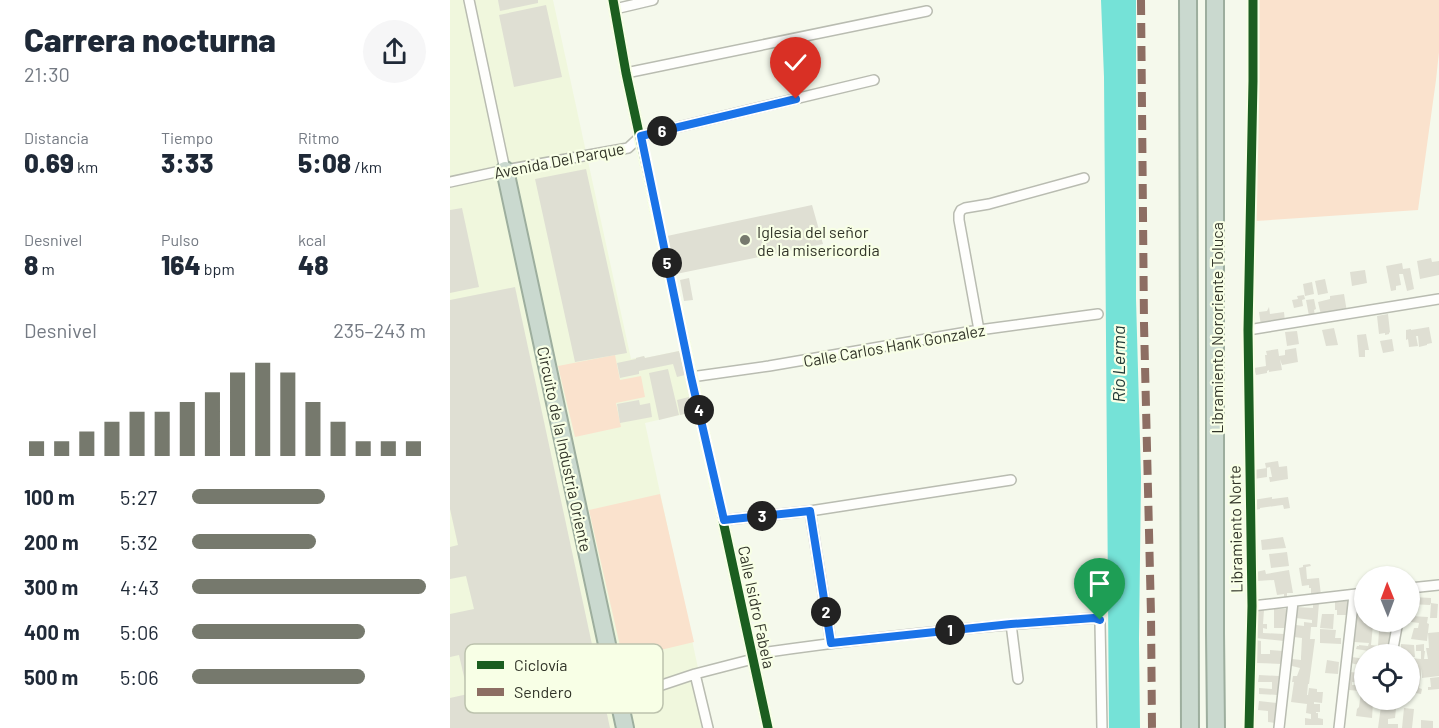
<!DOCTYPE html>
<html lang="es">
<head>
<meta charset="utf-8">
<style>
  :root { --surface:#fff; --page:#f6f6f7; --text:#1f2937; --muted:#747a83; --accent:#76796d }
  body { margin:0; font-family:Barlow,sans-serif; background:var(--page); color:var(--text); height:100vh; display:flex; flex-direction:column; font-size:22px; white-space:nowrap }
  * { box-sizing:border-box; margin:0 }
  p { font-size:20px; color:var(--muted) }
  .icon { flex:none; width:33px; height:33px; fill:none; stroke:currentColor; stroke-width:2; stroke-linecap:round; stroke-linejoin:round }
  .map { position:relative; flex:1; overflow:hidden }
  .details { display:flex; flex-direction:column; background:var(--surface); width:450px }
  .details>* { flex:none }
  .needle { width:39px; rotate:359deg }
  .buttons { position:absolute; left:904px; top:566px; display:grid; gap:12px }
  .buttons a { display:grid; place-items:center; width:66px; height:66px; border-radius:50%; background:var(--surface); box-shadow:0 2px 4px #0004; font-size:30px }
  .pin { position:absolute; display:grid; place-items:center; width:51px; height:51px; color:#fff; margin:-62px -26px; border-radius:50% 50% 50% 0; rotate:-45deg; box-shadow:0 0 6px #0007 }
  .pin .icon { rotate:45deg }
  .km { position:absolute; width:30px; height:30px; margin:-15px; border-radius:50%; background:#222; color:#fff; font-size:16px; line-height:30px; text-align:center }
  .round { display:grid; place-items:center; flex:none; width:63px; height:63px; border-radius:32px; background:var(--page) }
  .headline { display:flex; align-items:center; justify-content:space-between; height:102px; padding:0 24px }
  h1 { font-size:33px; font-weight:800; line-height:45px }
  .figures { display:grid; grid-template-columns:repeat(3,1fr); gap:9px; height:102px; padding:6px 24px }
  .figures div { display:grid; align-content:center }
  .figures b { font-size:26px; font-weight:800 }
  .figures small { font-size:16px; font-weight:400 }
  .figures p { font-size:16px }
  .chart { height:168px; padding:12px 24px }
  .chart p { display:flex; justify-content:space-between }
  .chart svg { width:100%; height:108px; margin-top:6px; stroke:var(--accent); stroke-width:6 }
  ul { padding:0 24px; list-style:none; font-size:20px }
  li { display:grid; grid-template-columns:96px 72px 1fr; align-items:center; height:45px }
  li i { height:15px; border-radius:8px; background:var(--accent) }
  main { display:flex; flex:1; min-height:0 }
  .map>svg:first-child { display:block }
</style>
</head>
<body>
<main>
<section class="details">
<div class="headline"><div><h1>Carrera nocturna</h1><p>21:30</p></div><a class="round"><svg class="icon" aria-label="share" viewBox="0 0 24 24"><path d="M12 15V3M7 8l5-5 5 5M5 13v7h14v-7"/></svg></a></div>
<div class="figures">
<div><p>Distancia</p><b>0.69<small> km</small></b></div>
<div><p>Tiempo</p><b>3:33</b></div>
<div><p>Ritmo</p><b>5:08<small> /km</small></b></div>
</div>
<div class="figures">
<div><p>Desnivel</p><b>8<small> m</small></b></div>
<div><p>Pulso</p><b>164<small> bpm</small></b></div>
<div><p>kcal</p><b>48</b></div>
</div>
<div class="chart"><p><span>Desnivel</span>235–243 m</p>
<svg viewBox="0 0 160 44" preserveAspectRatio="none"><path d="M5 44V38M15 44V38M25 44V34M35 44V30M45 44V26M55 44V26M65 44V22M75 44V18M85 44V10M95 44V6M105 44V10M115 44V22M125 44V30M135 44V38M145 44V38M155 44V38"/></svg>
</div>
<ul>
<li><b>100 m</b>5:27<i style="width:57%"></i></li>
<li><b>200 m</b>5:32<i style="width:53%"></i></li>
<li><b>300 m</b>4:43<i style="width:100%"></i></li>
<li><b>400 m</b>5:06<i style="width:74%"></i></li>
<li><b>500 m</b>5:06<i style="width:74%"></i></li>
</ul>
</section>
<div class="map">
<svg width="989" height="728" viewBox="0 0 989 728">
  <rect width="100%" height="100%" fill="#f5f9ec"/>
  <path fill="#f0f7dd" d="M0 0H103L181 359 194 356 195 358 229 351 243 412 195 423 261 728H0Z"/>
  <path fill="#fae2cd" d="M808 0H989V52L986 80 968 210 806 221Z
    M165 355 170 380 191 376 195 397 166 403 171 427 125 437 108 366Z
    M210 494 244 642 173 659 139 510Z"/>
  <path fill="#75e2d7" d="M651 0H686V299L691 477 689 639 690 728H659L654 77Z"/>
  <path fill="#dfdfd3" d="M48 0H88V3L50 11Z
    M96 5 112 77 64 87 49 15Z
    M136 169 177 353 125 362 85 179Z
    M362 205 373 244 226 274 217 236Z
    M12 208 29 287 0 293V210Z
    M981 258 982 262 989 261V275L970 279 967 261Z
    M952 263 953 269 960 268 964 289 957 291 953 274H949L951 285 946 286V290L941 291 936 266Z
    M915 270 917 283 902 286 900 272Z
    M239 278 243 300 234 301 230 280Z
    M875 279 878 293 868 295 865 281Z
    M862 282 864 294 855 296 853 284Z
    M65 287 160 728H0V698L18 694 9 655 0 657V614L24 609 16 576 0 579V547L8 545 0 509V300Z
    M894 294 897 312 871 315 868 302 880 299V296Z
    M854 295 855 299 852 300 853 306 844 308 842 300 848 299 847 296Z
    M864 299 866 309 864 310 865 315 859 316 856 300Z
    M819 307 820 314 834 312 835 322 811 326 809 312 817 311Z
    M938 314 940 332 939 333V334L935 335V333L929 334 927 316Z
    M979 327 982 343 977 344V345L969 347 968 336H966L968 346 959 347 958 339 956 340V330L961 329V330Z
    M884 328 888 345 876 346 872 330Z
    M847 331 849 344 837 346 835 332Z
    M916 334 919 350H915V357H909L907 335Z
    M942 339 944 351 933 353 930 341Z
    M846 348 848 362 832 365 830 359 832 370 819 372V370L817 371V373L806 375 804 368 816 366 815 355H817L816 351 828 349 829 356 835 355V350Z
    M229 351 235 375 227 377 223 364 189 371V374L170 378 167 363 186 359V358L194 356 195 358Z
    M218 369 229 415 209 420 199 373Z
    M239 397 243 412 230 415 227 400Z
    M189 400 190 405 200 403 202 417 170 423 167 404Z
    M828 461 829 467 837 466 838 479 820 482 819 477H822L820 467 816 468 815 463Z
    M817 468V477L804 479V470Z
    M822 497V499L838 497 840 508 834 509 833 505H832L810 508V509L805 510 804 508 803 500Z
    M833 537 836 548 812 550 811 540Z
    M837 552 839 566 821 568 819 554Z
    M860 564 861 566 856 567 857 579 869 578 871 595H861V588H859V585L852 586 849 568 853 567V565Z
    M815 570 816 574 839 570 843 593H837V597H834V594L827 595 824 580 807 581 806 572Z
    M960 594H965L964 597 981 598V603L980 605 960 604Z
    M899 600 898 615H887V610H885V602Z
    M869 603 867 627H861L860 639H865L859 684H858L857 695H858L859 688 867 689V692H873L872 703 864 702V704H870V712H866V713H868V718L873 719V725H855V718L861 719V714L856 713 857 704 841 702 844 682H842L843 676H847L850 668 842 666V659L851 660V657L852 638 844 637 846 625 854 626V622L862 623V620L846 618 847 607 863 608V604Z
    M981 603 988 604 987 618H980Z
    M824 609H836V628H824Z
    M805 610H814L813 624H817V629L813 628V633L834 634V641L805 638Z
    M915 611V621H941V623L923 625 921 645 928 646 929 631 940 633 937 654H926V652L906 649 907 646H909V645L918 646 919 643 904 642 907 612Z
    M872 614H884L883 629 870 628Z
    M961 616 978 617 977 623 979 624 977 641 961 639 964 628H968L969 623 961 622Z
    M870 629 886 630 885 638H891V644L870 643Z
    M989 632V676L972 678V669L969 688 972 689 971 694 960 692V658L971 659V651H966V645L974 644V651H975L974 659H978L976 648H979L978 633Z
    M806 640 811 641V654H820V650L833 651 832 664 806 663Z
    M951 644 964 645 965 657H960V654H951Z
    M902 657 915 659V686H912V683L902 682V685H910V691L899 690 900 672 911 673 912 668H907L908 665 901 663Z
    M877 660 889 662 888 674 875 673Z
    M809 675 829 676 828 695 809 694V688L822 689V682H808Z
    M989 677V689L978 690V687H981L980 678Z
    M911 692H915V699H928V702H923L922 718 906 716 907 709 909 707Z
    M809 701 827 703 825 723 818 722V711L808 710Z
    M931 706 946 708 945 718 938 719V724H948V728H928Z
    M954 708 964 709 962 728H952Z
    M971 720 983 721V728H971Z"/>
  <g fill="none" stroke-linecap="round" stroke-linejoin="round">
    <g stroke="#b9bcb1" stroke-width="12">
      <path id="street" d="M19 0 55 170
        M163 0 176 73 204 203 318 728
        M165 9 203 0
        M176 73 477 11
        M0 182 55 170 178 148 191 136 424 80
        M529 330 509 220V214L511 210 515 208 539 204 634 178
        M798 330 989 299
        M241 377 319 366 529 330 648 314
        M360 511 381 643
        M274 520 360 511 561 480
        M960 588 989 585
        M802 606 915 593
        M561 624 568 679
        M942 654 948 621
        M245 674 258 728
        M170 699 245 674 303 659 311 653C421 637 533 626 644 618H648L650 623 652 728
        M799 728 802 606 798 330 803 81V0
        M829 728 843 602
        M889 728 904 595"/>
    </g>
    <g stroke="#9dae9e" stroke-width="20">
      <path id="highway" d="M738 0 740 728
        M765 0V633L766 728
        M55 170 175 728"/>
    </g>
    <use href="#street" stroke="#fefefc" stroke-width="9"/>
    <use href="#highway" stroke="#cad9cf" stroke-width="16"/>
    <path stroke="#8d6e63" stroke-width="8" stroke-dasharray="15 8" stroke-linecap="butt" d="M691 0 694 324 701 615 702 728"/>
    <g stroke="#f8ffe6" stroke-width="13">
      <path id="cycleway" d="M163 0 176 73 204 203 318 728
        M799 728 802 606 798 330 803 81V0"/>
    </g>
    <use href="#cycleway" stroke="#1b5e20" stroke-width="9"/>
  </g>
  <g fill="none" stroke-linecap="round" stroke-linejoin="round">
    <g stroke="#fff" stroke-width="12">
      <path id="route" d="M346 99 191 136 241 377 274 520 360 511 381 643 561 624 644 618 650 620"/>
    </g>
    <use href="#route" stroke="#1a73e8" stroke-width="8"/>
  </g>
  <circle fill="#76796d" stroke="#f8ffe6" stroke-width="2" cx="295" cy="240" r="6"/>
  <g text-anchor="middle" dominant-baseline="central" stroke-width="4.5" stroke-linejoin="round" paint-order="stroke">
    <g font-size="16" fill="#313428" stroke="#f8ffe6">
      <text transform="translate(109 160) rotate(-11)">Avenida Del Parque</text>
      <text transform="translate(766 328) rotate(-90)">Libramiento Nororiente Toluca</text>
      <text transform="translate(444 345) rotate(-10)">Calle Carlos Hank Gonzalez</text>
      <text transform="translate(115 449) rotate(78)">Circuito de la Industria Oriente</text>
      <text transform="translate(785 529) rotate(-91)">Libramiento Norte</text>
      <text transform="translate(307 607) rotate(78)">Calle Isidro Fabela</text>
    </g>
    <g font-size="16" fill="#313428" stroke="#f8ffe6" text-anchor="start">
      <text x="307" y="231">Iglesia del señor<tspan x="307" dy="18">de la misericordia</tspan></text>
    </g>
    <g font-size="18" font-style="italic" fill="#213a38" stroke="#f8ffe6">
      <text transform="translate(668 364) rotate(-90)">Río Lerma</text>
    </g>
  </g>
  <rect x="15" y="644" width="198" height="69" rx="9" fill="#f8ffe6" stroke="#bcc2ad" stroke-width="1.5"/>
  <rect x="27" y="661" width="27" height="8" fill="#1b5e20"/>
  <rect x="27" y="688" width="27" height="8" fill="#8d6e63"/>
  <g font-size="16" fill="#313428">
    <text x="64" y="671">Ciclovía</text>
    <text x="64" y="698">Sendero</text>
  </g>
</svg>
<div class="buttons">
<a><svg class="needle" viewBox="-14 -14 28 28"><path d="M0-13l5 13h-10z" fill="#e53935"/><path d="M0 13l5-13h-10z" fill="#747a83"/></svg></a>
<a><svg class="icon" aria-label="locate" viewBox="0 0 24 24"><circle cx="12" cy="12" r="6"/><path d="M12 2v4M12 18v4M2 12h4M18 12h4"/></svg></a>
</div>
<div class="pin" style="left:650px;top:620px;background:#1e9e55"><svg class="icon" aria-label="arrive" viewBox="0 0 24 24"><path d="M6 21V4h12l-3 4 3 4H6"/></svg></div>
<div class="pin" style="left:346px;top:99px;background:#d93025"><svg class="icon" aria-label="check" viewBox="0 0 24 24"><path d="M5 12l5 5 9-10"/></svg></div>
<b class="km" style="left:500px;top:630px">1</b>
<b class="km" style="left:376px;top:612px">2</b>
<b class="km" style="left:312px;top:516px">3</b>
<b class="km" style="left:249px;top:410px">4</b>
<b class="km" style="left:217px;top:263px">5</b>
<b class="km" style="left:212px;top:131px">6</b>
</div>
</main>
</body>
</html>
